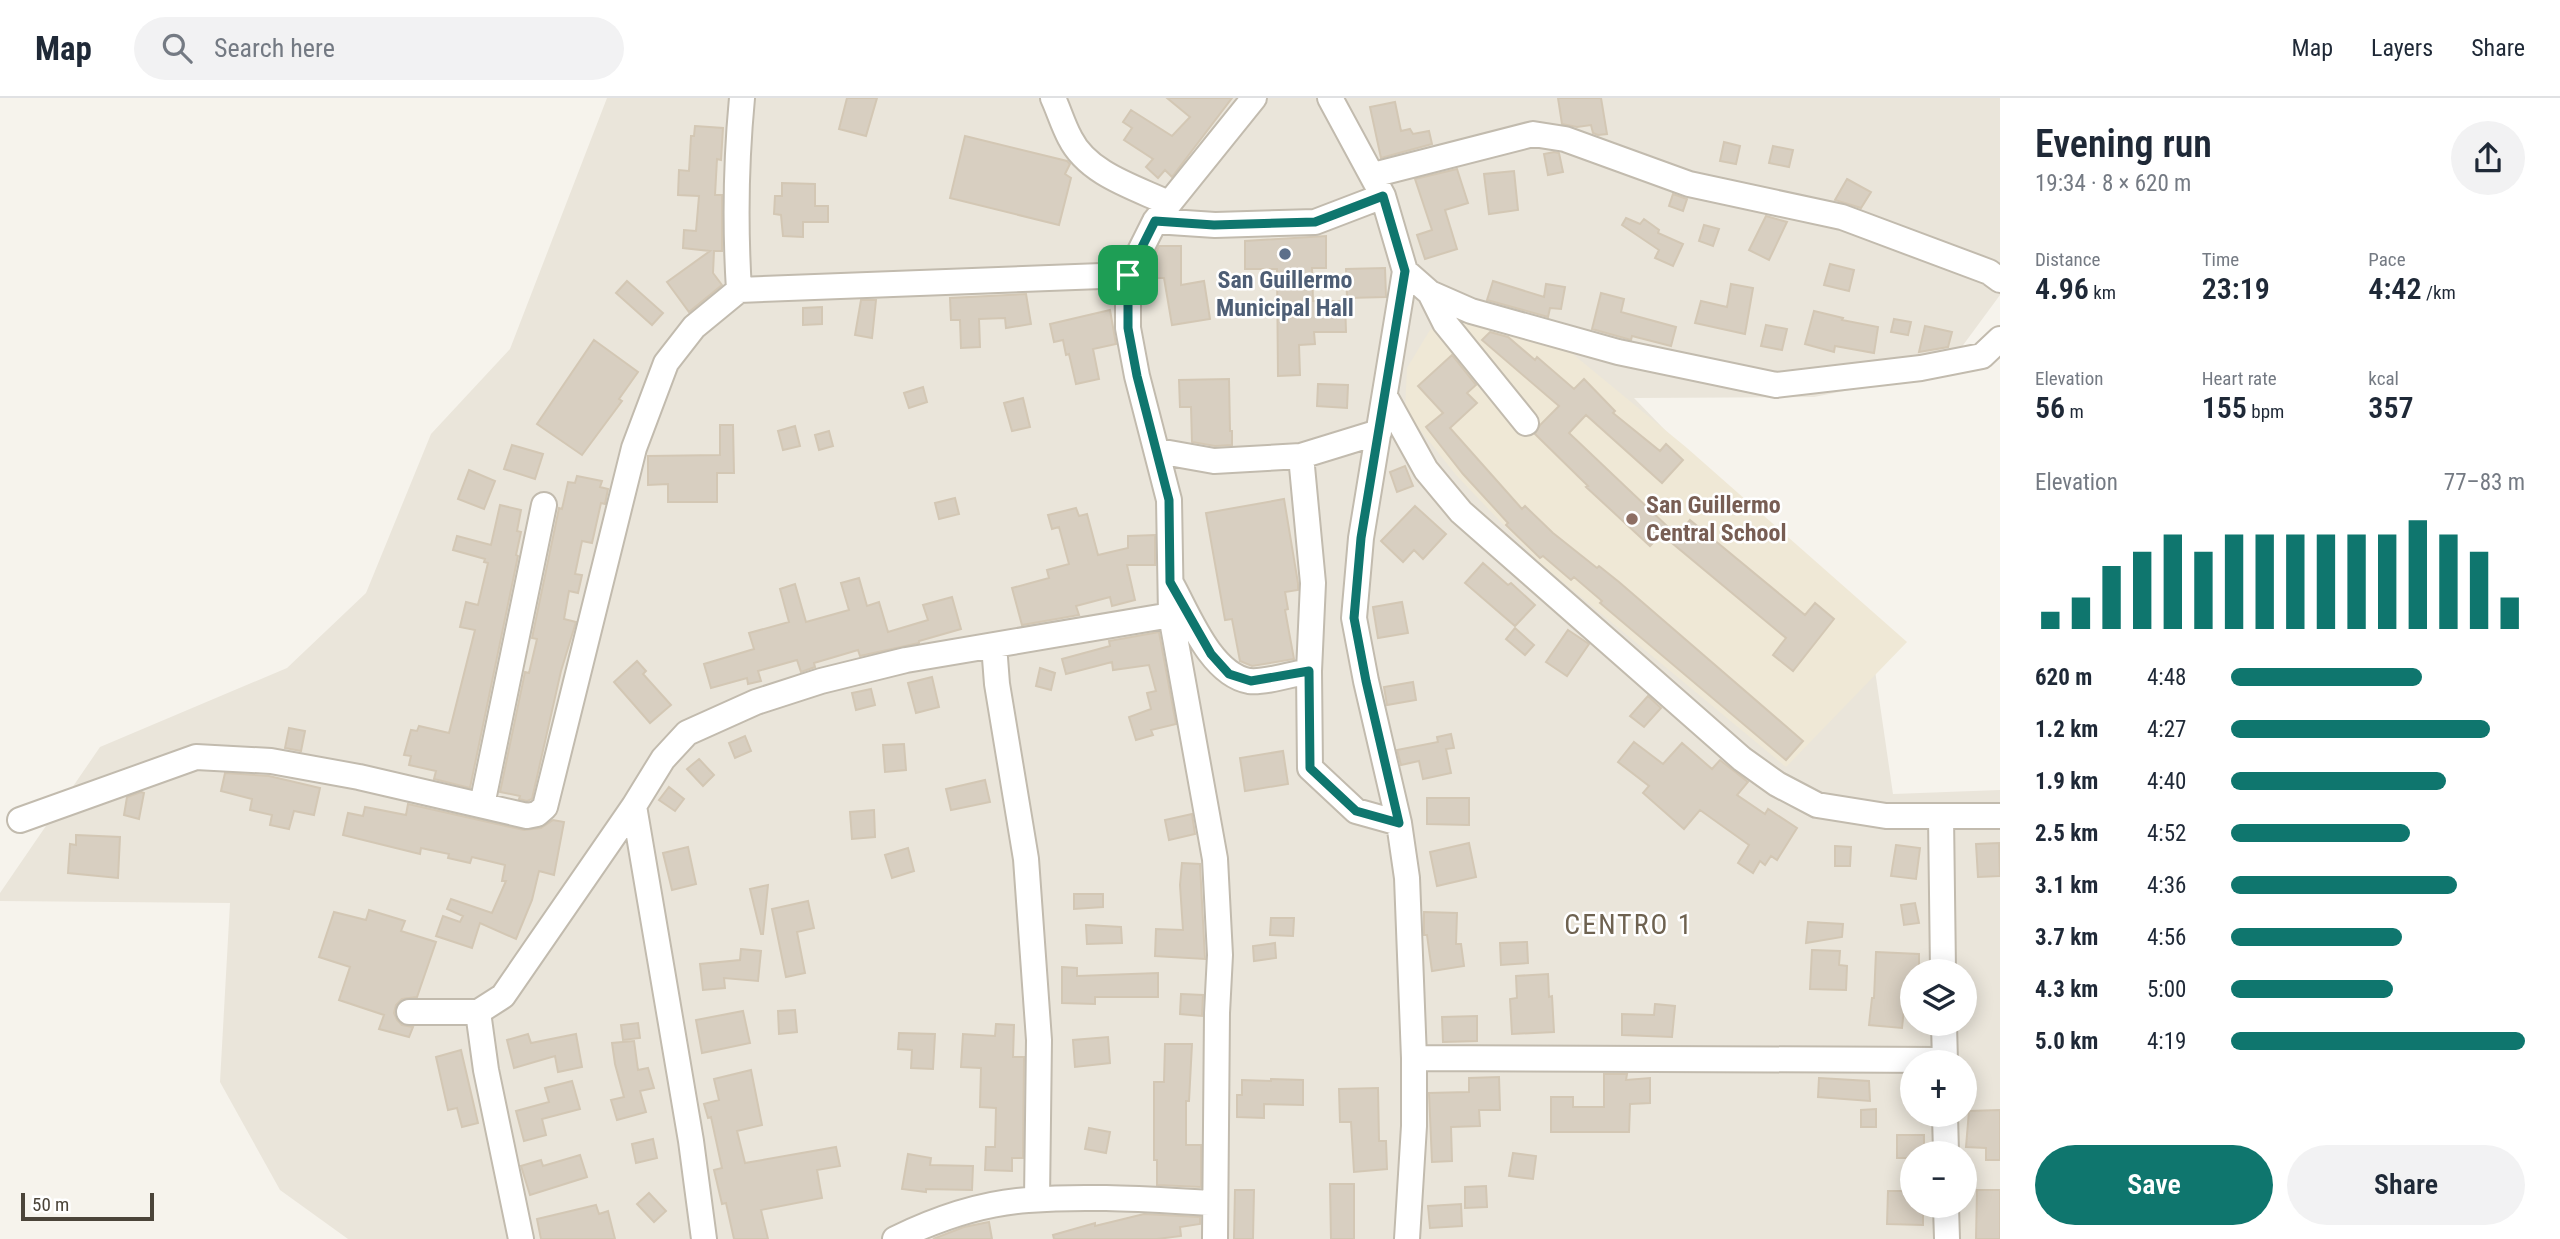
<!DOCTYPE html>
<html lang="en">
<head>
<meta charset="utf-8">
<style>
  :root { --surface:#fff; --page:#f2f2f3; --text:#1f2937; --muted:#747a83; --line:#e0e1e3; --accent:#0f766e }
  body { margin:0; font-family:"Roboto Condensed",sans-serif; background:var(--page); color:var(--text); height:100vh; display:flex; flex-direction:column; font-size:26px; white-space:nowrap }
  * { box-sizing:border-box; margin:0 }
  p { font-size:23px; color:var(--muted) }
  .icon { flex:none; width:38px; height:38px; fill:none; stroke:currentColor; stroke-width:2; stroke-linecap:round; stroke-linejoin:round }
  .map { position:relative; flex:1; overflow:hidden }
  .sheet { display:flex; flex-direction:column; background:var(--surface); width:560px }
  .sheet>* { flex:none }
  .controls { position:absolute; left:1900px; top:861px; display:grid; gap:14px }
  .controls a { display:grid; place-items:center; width:77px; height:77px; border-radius:50%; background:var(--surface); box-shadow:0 4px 18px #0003; font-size:35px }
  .scale { position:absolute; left:21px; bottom:18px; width:133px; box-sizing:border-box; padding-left:7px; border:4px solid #4b4439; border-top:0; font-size:19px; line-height:24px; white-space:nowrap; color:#4b4439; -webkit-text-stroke:5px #fff; paint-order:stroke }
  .pin { position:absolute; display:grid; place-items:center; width:60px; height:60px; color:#fff; margin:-30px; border-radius:14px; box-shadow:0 4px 10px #0006 }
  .round { display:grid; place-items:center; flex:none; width:74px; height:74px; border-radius:37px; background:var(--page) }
  .headline { display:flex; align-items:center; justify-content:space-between; height:119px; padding:0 35px }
  h1 { font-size:38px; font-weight:600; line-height:52px }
  .metrics { display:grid; grid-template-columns:repeat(3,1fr); gap:10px; height:119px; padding:7px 35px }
  .metrics div { display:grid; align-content:center }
  .metrics b { font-size:30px; font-weight:600 }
  .metrics small { font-size:19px; font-weight:400 }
  .metrics p { font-size:19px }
  .chart { height:196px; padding:14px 35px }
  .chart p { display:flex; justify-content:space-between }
  .chart svg { width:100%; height:126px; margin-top:7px; stroke:var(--accent); stroke-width:6 }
  .primary-button { display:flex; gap:14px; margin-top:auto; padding:14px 35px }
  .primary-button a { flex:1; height:80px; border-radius:42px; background:var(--accent); color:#fff; font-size:28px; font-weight:600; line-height:80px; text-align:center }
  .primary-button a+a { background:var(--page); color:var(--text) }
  ul { padding:0 35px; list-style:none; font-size:23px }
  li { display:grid; grid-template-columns:112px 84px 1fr; align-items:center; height:52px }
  li i { height:18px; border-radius:9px; background:var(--accent) }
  header { display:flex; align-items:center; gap:42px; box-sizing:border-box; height:98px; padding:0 35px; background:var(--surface); border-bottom:2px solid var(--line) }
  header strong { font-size:33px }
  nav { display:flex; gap:38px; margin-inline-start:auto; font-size:24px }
  .search { width:490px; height:63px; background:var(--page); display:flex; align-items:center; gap:18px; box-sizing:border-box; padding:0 24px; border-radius:38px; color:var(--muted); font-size:26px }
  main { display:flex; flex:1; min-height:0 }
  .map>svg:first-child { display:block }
</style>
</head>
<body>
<header>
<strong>Map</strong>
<div class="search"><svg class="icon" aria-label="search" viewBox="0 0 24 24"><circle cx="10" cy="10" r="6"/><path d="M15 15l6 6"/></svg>Search here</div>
<nav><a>Map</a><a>Layers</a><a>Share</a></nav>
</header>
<main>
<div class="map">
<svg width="2000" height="1141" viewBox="0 0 2000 1141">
  <rect width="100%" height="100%" fill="#f6f3ec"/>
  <path fill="#eae5da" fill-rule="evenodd" d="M607 0H2000V197L1944 273 1814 299 1634 300 1871 545 1893 696 2000 692V1141H348L280 1092 220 984 230 805 0 803V795L100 649 287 570 366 495 431 336 510 251ZM1913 873H1965V926H1913ZM1913 964H1965V1017H1913ZM1913 1055H1965V1108H1913Z"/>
  <path fill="#efe8d6" d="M1475 217 1563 248 1687 350 1907 544 1786 669 1540 465 1456 377 1405 313 1407 270 1430 232Z"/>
  <path fill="#d8cfc1" stroke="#d3c7b4" stroke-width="2" d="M847 0H877L866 38 839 31Z
    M1167 0H1232L1172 79 1165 72 1158 80 1146 69 1153 61 1124 42 1132 30 1123 24 1131 12 1172 38 1190 19Z
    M1558 0H1601L1607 36 1598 37 1593 35 1591 27 1577 29 1562 26Z
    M1395 4 1401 33 1410 31 1413 36 1429 33 1432 46 1381 60 1370 9Z
    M695 28 723 30 721 62 717 61 715 97H722V153H714L713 175 722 187 689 214 667 184 710 153 683 150 684 132 696 133 699 98 678 97 679 72 689 73 691 38H694Z
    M965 38 1067 63 1070 66 1065 76 1071 80 1059 127 950 100Z
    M1724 44 1740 48 1736 66 1720 63Z
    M1773 48 1793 52 1789 69 1769 65Z
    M1554 54 1559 55 1563 74 1548 77 1544 56Z
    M1457 71 1468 105 1445 112 1457 151 1425 161 1417 137 1432 132 1415 81Z
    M1514 73 1518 112 1489 116 1484 76Z
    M1847 81 1871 94 1861 110 1835 102Z
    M782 85 815 86V108H828V124H803V139L783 138 781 117 774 116 775 98H782Z
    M1673 96 1687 101 1683 113 1669 108Z
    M1766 118 1787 124 1769 162 1749 152Z
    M1626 120 1640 126 1644 121 1659 132 1658 135 1683 146 1673 168 1655 160 1659 152 1622 127Z
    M1704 127 1719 131 1713 148 1699 143Z
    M1326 138V170H1312L1313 203H1345L1346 234H1314L1315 246 1299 247 1300 277 1278 278 1277 171H1245V143Z
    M1159 148H1181V187L1204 183 1210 221 1172 227 1164 180H1156V155Z
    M1830 166 1854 172 1849 193 1824 187Z
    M1385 170 1386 199 1347 200 1346 171Z
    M627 183 663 215 652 227 616 195Z
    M1493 183 1544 199 1546 186 1565 189 1561 211 1550 210 1548 219 1487 202Z
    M1731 186 1753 190 1745 236 1695 225 1701 203 1727 209Z
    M1601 195 1624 201 1621 214 1676 229 1671 248 1632 238 1631 242 1592 231Z
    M1026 196 1031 226 1006 230 1005 220 979 221 980 249 961 250 960 222H951L950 200Z
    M861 202H876L872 240 855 237Z
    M822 209V226L803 227V210Z
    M1110 212 1116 246 1093 251 1099 281 1076 286 1069 256 1066 257 1063 242 1054 244 1050 226Z
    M1814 213 1843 220 1842 222 1878 229 1874 255 1835 248 1834 254 1805 246Z
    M1894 221 1911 224 1908 237 1891 234Z
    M1766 227 1787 231 1782 252 1761 248Z
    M1925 228 1952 234 1948 249 1919 254Z
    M1490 234 1508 239 1535 262 1537 259 1574 291 1584 281 1615 313 1613 315 1660 353 1666 346 1683 362 1662 385 1586 317 1569 335 1668 429 1650 448 1586 389 1588 388 1535 336 1540 327 1559 308 1482 242Z
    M594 242 638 274 619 301 622 303 582 357 537 326Z
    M1452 257 1476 287 1467 295 1477 305 1450 330 1522 411 1525 408 1553 435 1597 470 1599 468 1619 484 1803 643 1786 662 1600 505 1602 503 1574 479 1571 482 1543 458 1540 460 1506 427 1508 425 1463 376 1426 329 1443 315 1418 288Z
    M1229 281 1230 333H1232V347L1215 348 1192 344 1191 309H1180L1179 282Z
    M1318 286 1348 287 1347 310 1317 308Z
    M923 289 927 304 909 310 904 295Z
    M1023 300 1030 329 1012 333 1004 305Z
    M720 327H733L734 375H717V404H668V386L648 387V358L720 357Z
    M795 328 800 348 783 352 778 333Z
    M829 333 833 348 819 352 815 337Z
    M512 347 543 356 535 381 504 371Z
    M1405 368 1413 388 1397 394 1390 374Z
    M469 372 495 383 484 411 458 401Z
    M577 378 602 383 600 389 608 391 605 406 601 405 592 445 582 443 575 476 582 477 578 495 569 493 564 521 576 524 561 573 532 701 527 703 519 701 520 698 500 694 525 574 529 575 537 541 532 540 559 410 562 411 568 384 575 385Z
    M955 400 959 416 939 421 935 405Z
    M1284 401 1298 485V492L1285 494 1288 511 1285 512 1294 561 1252 568 1240 563 1232 521 1225 522 1206 415Z
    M500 407 521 412 517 433 521 434 516 457 518 458 470 690 434 681 436 673 409 667 411 658 404 657 411 632 417 633 419 628 449 635 475 532 460 529 466 504 478 507 488 465 484 464 485 461 453 452 457 438 491 447Z
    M1415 408 1446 436 1423 461 1414 452 1403 464 1381 443Z
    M1076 410 1079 418 1087 416 1098 457 1128 450V438L1155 437V467H1127L1135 502 1112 508 1110 499 1076 508 1079 517 1022 527 1012 490 1049 480 1047 472 1069 466 1059 429 1052 431 1048 417Z
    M1690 422 1805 517 1815 505 1834 521 1793 573 1773 557 1786 540 1672 445Z
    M1483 465 1508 487 1511 485 1535 507 1515 528 1465 485Z
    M859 480 867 508 879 504 888 534 928 522 923 507 952 499 961 531 919 543V545L860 558 858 552 814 565 815 569 801 574 797 562 758 573 761 583 748 586 747 580 711 590 704 566 754 551 749 535 789 524 780 491 795 486 806 524 849 512 841 485Z
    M1402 504 1408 535 1378 540 1373 509Z
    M1515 530 1534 547 1525 557 1506 541Z
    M1568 532 1589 546 1567 578 1546 564Z
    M1159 534 1176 626 1151 632 1153 637 1136 642 1129 619 1151 611 1147 595 1156 593 1149 567 1113 572 1112 564 1066 576 1062 561 1110 548 1109 543Z
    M637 563 646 573 643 576 671 607 650 625 614 584Z
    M1040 570 1055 575 1051 592 1036 588Z
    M932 579 939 609 916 615 908 585Z
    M1413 584 1416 602 1387 607 1384 589Z
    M871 591 875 607 856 612 852 595Z
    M1648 598 1661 610 1644 629 1630 618Z
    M289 630 305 633 301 653 285 650Z
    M1451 636 1454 650 1446 651 1451 675 1423 681 1419 663 1401 667 1397 652 1438 644 1437 639Z
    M745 638 751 653 735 660 729 645Z
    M1634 644 1663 666 1682 645 1712 671 1720 662 1748 684 1737 697 1765 716 1768 711 1797 730 1777 762 1771 758 1765 767 1760 763 1753 775 1738 765 1749 747 1700 712 1684 731 1643 695 1649 688 1618 664Z
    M904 646 906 672 885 674 883 647Z
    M1283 653 1288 686 1245 693 1240 660Z
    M699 661 714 677 703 688 687 671Z
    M225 675 269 678 320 690 314 717 294 713 289 731 270 727 272 717 250 712 252 701 221 693Z
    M985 682 990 704 951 712 946 691Z
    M669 689 684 701 675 713 659 702Z
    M141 694 144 695 139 721 124 717 127 699Z
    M1427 700H1469V727L1427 726Z
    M408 706 524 732 541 730 553 722 564 724 554 777 539 773 532 802 516 841 480 825 472 850 436 838 443 818 460 824 463 818 447 811 451 801 492 815 506 783H502L505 767 472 759 470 765 448 760 449 756 421 750 420 756 343 737 348 715 363 718 365 709 406 717Z
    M874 712 875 739 852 741 850 714Z
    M1192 716 1195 736 1169 742 1165 722Z
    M76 737 120 739 118 780 68 775 70 746 76 747Z
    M1469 745 1476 779 1437 788 1430 754Z
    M1999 745 2000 778 1978 779 1976 746Z
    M1896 747 1920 750 1916 781 1891 778Z
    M1835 748 1851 749 1850 768H1835Z
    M688 749 696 786 672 792 663 755Z
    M908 750 914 773 892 780 885 757Z
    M1182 765 1200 766 1205 861 1155 858 1156 831 1183 832 1180 787Z
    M768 787 763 836H761L750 791Z
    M1074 796H1103V809L1074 811Z
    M808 803 814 830 797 834 805 875 786 879 772 811Z
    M1915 805 1919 825 1904 827 1901 807Z
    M369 812 405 823 401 833 436 844 417 899 402 901 396 907 394 915 397 922 402 927 413 929 409 939 379 931 384 917 339 902 350 869 319 859 334 814 366 822Z
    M1424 814 1457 815 1456 846H1461L1464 868 1432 873 1427 837H1424Z
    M1271 820H1294L1293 838 1270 837Z
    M1808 824 1843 826 1842 839 1806 845Z
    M1086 827 1121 829 1122 845 1087 846Z
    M1527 844 1528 865 1501 867 1500 845Z
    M1275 845 1276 860 1254 863 1253 848Z
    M741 851 761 853 758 883 724 880 725 890 703 892 700 866 740 862Z
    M1812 852 1840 853 1839 867 1847 868 1846 892 1810 891Z
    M1876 854 1919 856V873H1913V891H1906L1902 930 1869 927 1872 900H1874Z
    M1062 869 1077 870V878L1158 875V899H1095V906L1062 905Z
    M1548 876 1549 899 1552 898 1554 934 1512 936 1510 901 1517 900 1516 878Z
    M1181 896 1203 897 1202 918 1180 916Z
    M1655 906 1675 908 1672 939 1622 937V916L1654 917Z
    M795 912 797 934 779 936 778 913Z
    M743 913 750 945 702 955 696 922Z
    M1477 918V943L1443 944 1442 919Z
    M638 925 640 940 623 942 621 927Z
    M996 926 1014 927 1013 959H1024L1023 1060H1012V1073L985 1072 986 1049H995L996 1010 980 1009 981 970 961 969 963 936 995 938Z
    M899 935 935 936 933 971 911 970 912 952 898 951Z
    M528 936 531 945 576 936 582 969 558 974 555 958 514 970 507 942Z
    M1108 939 1110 965 1075 969 1073 942Z
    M634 943 638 972 648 970 654 990 640 993 646 1014 617 1022 611 1002 624 999 615 966 612 945Z
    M1165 946H1192L1189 1003H1186V1047H1201V1089L1157 1087V1062H1154V984H1164Z
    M461 952 478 1025 462 1029 457 1010 448 1012 436 959Z
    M751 972 762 1027 737 1033 745 1065 836 1049 840 1068 817 1072 822 1100 761 1112 768 1141H734L726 1105 722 1106 714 1072 722 1070 711 1019 708 1020 704 1006 719 1002 714 981Z
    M1604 976H1627L1626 982 1650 980V1005L1630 1006 1629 1034H1551V999H1573V1009H1604Z
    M1499 979 1500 1012H1479L1480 1028 1451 1029 1452 1063 1432 1064 1429 995 1469 994V980Z
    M1819 980 1869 983 1870 1003 1818 999Z
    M1271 981 1303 982V1007L1264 1006V1020L1237 1019V997H1242V982L1271 983Z
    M572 983 580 1011 542 1021 546 1037 524 1043 516 1013 549 1004 545 990Z
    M1378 990 1379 1043H1386L1387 1071 1354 1074 1351 1024H1340L1339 991Z
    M1876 1011V1029H1861V1012Z
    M2000 1012V1062H1986V1050L1966 1049 1969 1013Z
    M1089 1030 1110 1034 1106 1055 1085 1051Z
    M1897 1037H1924V1055H1913V1060H1897Z
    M653 1041 657 1060 636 1065 632 1046Z
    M1513 1055 1536 1058 1533 1081 1509 1078Z
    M908 1056 931 1060 930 1067 973 1068 972 1092 926 1091V1094L902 1091Z
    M580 1057 587 1079 530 1097 521 1068 541 1062 543 1068Z
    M1330 1086H1354V1141H1331Z
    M1486 1088 1487 1109 1465 1110V1089Z
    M1235 1092H1254L1253 1141H1234Z
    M1977 1092H2000V1141H1976Z
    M1888 1093H1913V1108H1923V1127L1887 1126Z
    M649 1095 666 1113 654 1124 637 1106Z
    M1461 1106 1462 1128 1430 1130 1428 1108Z
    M596 1107 599 1116 608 1113 615 1141H541L537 1121Z
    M1144 1116 1200 1119V1126L1180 1129 1181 1138 1157 1141H1054L1053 1137 1095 1125V1128Z
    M989 1124 992 1141H933L964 1129Z"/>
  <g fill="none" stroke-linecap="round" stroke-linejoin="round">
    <g stroke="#c2bbae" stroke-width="28">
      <path id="minor" d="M1053 0C1059 13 1063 27 1070 40 1088 76 1134 89 1168 105
        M1330 0 1383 98 1405 173 1361 440 1354 520 1366 583 1399 725 1407 780 1414 960V1028L1407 1141
        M1373 77 1533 36 1565 41 1689 86 1842 119 1989 174 2000 182
        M1155 123 1215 127 1315 124 1383 98
        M1405 173 1430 195 1471 213 1618 254 1776 287 1921 270 1982 258 2000 241
        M739 192C735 128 736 63 742 0
        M1430 195 1445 225 1526 325
        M1386 300 1426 372 1461 414 1742 661 1777 686 1817 707 1886 718H2000
        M1158 353 1214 363 1301 358 1379 334
        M1301 358 1313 485 1309 573 1310 670 1356 713 1399 725
        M1172 487C1189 518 1211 576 1249 583 1264 585 1293 576 1309 573
        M994 547 997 586 1026 761 1039 942 1037 1101
        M482 707 544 407
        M634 708 691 1043 704 1141
        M1941 718 1943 873
        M20 722 196 659 271 663 359 679 527 718 537 716 545 709 634 350 666 265 694 229 739 192 1128 177
        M409 914H478L503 898 634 708 663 661 687 635 756 604 821 583 906 562 1171 517
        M478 914 486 972 521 1141
        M1944 926 1945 964
        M1414 960 1944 962
        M1945 1017 1946 1055
        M1946 1108 1947 1141
        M895 1141C936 1121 982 1105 1028 1102 1090 1097 1153 1102 1215 1105
        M1215 1141 1217 915 1220 857 1215 761 1171 517 1169 402 1137 278 1128 230V177L1155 123 1254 0"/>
    </g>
    <use href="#minor" stroke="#fff" stroke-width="24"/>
  </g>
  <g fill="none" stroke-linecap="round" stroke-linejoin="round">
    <g stroke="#fff" stroke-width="14">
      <path id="route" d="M1383 98 1405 173 1361 440 1354 520 1366 583 1399 725 1356 713 1310 670 1309 573 1251 583 1229 576 1211 556 1170 484 1169 402 1137 278 1128 230V177L1155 123 1214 127 1315 124Z"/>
    </g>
    <use href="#route" stroke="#0f766e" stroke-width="9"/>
  </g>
  <circle fill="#5c6f8a" stroke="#fff" stroke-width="2.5" cx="1285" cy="156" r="7"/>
  <circle fill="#8d6e63" stroke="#fff" stroke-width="2.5" cx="1632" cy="421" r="7"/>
  <g text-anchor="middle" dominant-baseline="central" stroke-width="5" stroke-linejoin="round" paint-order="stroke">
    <g font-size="24" font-weight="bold" fill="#4e5e75" stroke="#fff">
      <text x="1285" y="182">San Guillermo<tspan x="1285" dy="28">Municipal Hall</tspan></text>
    </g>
    <g font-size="24" font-weight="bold" fill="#785e54" stroke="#fff" text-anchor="start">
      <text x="1646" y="407">San Guillermo<tspan x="1646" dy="28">Central School</tspan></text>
    </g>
    <g font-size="28" letter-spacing="2" fill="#6e6250" stroke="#fff">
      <text x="1629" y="826">CENTRO 1</text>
    </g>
  </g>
</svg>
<div class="controls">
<a><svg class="icon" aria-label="layers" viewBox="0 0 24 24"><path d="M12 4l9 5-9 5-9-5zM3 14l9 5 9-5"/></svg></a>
<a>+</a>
<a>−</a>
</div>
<div class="scale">50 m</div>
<div class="pin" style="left:1128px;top:177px;background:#1e9e55"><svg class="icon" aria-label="arrive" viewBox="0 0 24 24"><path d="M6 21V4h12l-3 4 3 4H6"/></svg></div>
</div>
<section class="sheet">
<div class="headline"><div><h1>Evening run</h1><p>19:34 · 8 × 620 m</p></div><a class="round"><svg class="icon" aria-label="share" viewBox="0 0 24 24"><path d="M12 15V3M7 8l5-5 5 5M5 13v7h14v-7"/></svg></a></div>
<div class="metrics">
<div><p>Distance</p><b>4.96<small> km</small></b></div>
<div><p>Time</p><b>23:19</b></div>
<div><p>Pace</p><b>4:42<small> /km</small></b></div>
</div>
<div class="metrics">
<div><p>Elevation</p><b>56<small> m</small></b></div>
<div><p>Heart rate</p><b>155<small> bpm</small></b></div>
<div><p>kcal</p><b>357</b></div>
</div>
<div class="chart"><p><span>Elevation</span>77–83 m</p>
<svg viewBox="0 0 160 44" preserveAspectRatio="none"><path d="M5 44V38M15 44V33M25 44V22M35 44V17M45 44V11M55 44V17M65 44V11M75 44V11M85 44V11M95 44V11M105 44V11M115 44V11M125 44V6M135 44V11M145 44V17M155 44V33"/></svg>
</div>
<ul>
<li><b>620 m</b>4:48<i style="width:65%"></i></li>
<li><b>1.2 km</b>4:27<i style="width:88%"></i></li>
<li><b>1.9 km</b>4:40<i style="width:73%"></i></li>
<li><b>2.5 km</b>4:52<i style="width:61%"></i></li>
<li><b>3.1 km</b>4:36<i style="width:77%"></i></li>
<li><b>3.7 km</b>4:56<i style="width:58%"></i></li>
<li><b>4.3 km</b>5:00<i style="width:55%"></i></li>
<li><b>5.0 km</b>4:19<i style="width:100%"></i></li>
</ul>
<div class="primary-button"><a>Save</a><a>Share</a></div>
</section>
</main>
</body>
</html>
